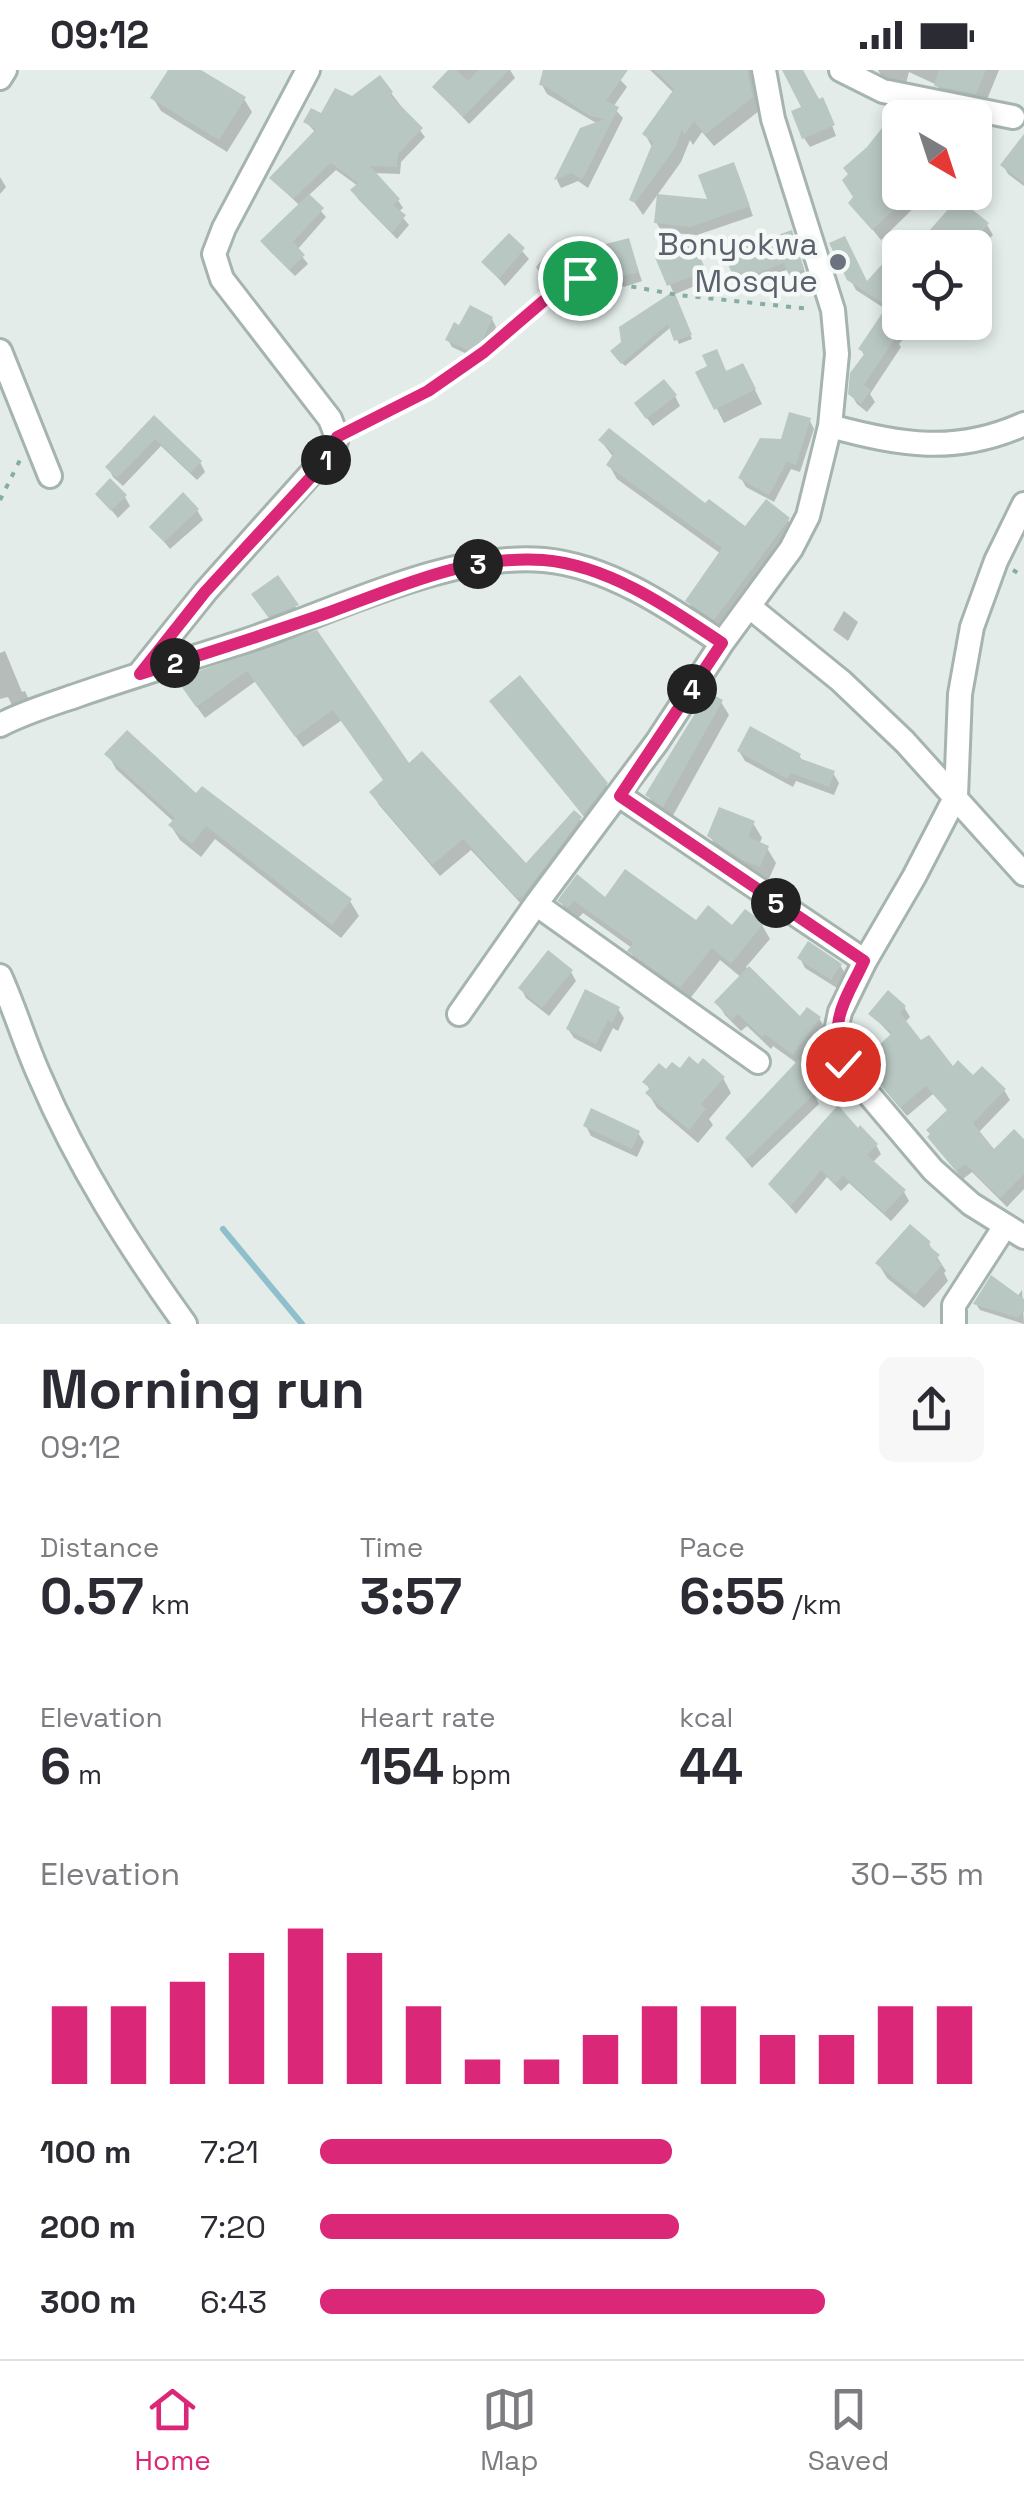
<!DOCTYPE html>
<html lang="en">
<head>
<meta charset="utf-8">
<style>
  :root { --surface:#fff; --page:#f7f7f7; --text:#2b2b33; --muted:#7c7c81; --line:#e1e1e2; --accent:#db2777 }
  body { margin:0; font-family:"Space Grotesk",sans-serif; background:var(--page); color:var(--text); height:100vh; display:flex; flex-direction:column; font-size:38px; white-space:nowrap }
  * { box-sizing:border-box; margin:0 }
  p { font-size:32px; color:var(--muted) }
  .icon { flex:none; width:55px; height:55px; fill:none; stroke:currentColor; stroke-width:2; stroke-linecap:round; stroke-linejoin:round }
  .map { position:relative; height:1254px; overflow:hidden }
  .side { display:flex; flex-direction:column; background:var(--surface); flex:1 }
  .side>* { flex:none }
  .needle { width:65px; rotate:141deg }
  .controls { position:absolute; left:882px; top:30px; display:grid; gap:20px }
  .controls a { display:grid; place-items:center; width:110px; height:110px; border-radius:15px; background:var(--surface); box-shadow:0 5px 15px #0003; font-size:50px }
  .pin { position:absolute; display:grid; place-items:center; width:85px; height:85px; color:#fff; margin:-42px; border:5px solid #fff; border-radius:50%; box-shadow:0 2px 10px #0007 }
  .km { position:absolute; width:50px; height:50px; margin:-25px; border-radius:50%; background:#222; color:#fff; font-size:28px; line-height:50px; text-align:center }
  .round { display:grid; place-items:center; flex:none; width:105px; height:105px; border-radius:15px; background:var(--page) }
  .overview { display:flex; align-items:center; justify-content:space-between; height:170px; padding:0 40px }
  h1 { font-size:55px; font-weight:800; line-height:75px }
  .figures { display:grid; grid-template-columns:repeat(3,1fr); gap:15px; height:170px; padding:10px 40px }
  .figures div { display:grid; align-content:center }
  .figures b { font-size:50px; font-weight:800 }
  .figures small { font-size:28px; font-weight:400 }
  .figures p { font-size:28px }
  .chart { height:280px; padding:20px 40px }
  .chart p { display:flex; justify-content:space-between }
  .chart svg { width:100%; height:180px; margin-top:10px; stroke:var(--accent); stroke-width:6 }
  ul { padding:0 40px; list-style:none; font-size:32px }
  li { display:grid; grid-template-columns:160px 120px 1fr; align-items:center; height:75px }
  li i { height:25px; border-radius:12px; background:var(--accent) }
  .status { display:flex; justify-content:space-between; align-items:center; height:70px; padding:0 50px; background:var(--surface); direction:ltr }
  .status svg { height:28px; fill:currentColor }
  .tabs { display:flex; justify-content:space-around; align-items:center; height:140px; border-top:2px solid var(--line); background:var(--surface); font-size:28px; color:var(--muted) }
  .tabs a { display:grid; justify-items:center; gap:5px }
  .tabs .on { color:var(--accent) }
  .map>svg:first-child { display:block }
</style>
</head>
<body>
<div class="status"><b>09:12</b><svg viewBox="0 0 49 12"><path d="M0 12V9h3v3zM5 12V6h3v6zM10 12V3h3v9zM15 12V0h3v12zM26 1h20v11H26zM47 4h2v5h-2z"/></svg></div>
<div class="map">
<svg width="1024" height="1254" viewBox="0 0 1024 1254">
  <rect width="100%" height="100%" fill="#e3ece9"/>
  <path fill="#0003" d="M171 0H195L244 29 252 42 227 82 161 41 153 28Z
    M451 0H510L515 8 469 54 435 18Z
    M545 0H611L627 17 613 37 623 48 588 118 578 111 561 118 557 110 582 60 598 54 547 24 542 15Z
    M650 0H750L759 41 714 76 702 62 693 75 690 70 681 92 643 145 632 129 653 79 645 64 674 23Z
    M785 0H800L818 32 825 37 836 66 810 77 804 68 805 38Z
    M878 0H999L984 37 945 29 937 15 909 2 904 21 886 14Z
    M391 23 425 67 401 92 400 104 373 103 398 130 403 138 398 142 409 155 397 169 358 129 353 121 358 116 336 100 308 126 326 147 297 180 308 194 295 206 268 179 300 136 272 108 316 63 306 52 352 29Z
    M900 77V122H930L881 170 851 133Z
    M1024 81V116L1008 104 1003 95Z
    M738 104 753 146 697 165 662 162 656 152 711 132Z
    M0 107 6 117 0 124Z
    M987 155 993 165 975 183V178H916Z
    M509 166 529 189 505 216 484 192Z
    M795 170 806 206 795 211 789 199 741 217 737 211 750 178Z
    M628 171 642 211 624 217 609 176Z
    M552 182 572 214 557 224 540 197Z
    M698 182 709 210 673 225 692 269 679 274 671 257 625 296 615 286 674 224 658 187Z
    M900 195V252H918L899 274 901 277 870 324 875 332 867 342 857 334 851 324 865 287 861 279 887 240 856 220 850 209 867 215 894 202Z
    M492 249 496 257 480 290 452 277 448 270 460 258Z
    M716 282 727 303 750 310 762 334 724 353 699 303 710 298Z
    M675 326 680 336 653 356 643 343Z
    M154 349 200 392 205 402 197 410 161 376 123 416 113 407 108 397Z
    M810 351 814 359 800 402 791 399 774 432 746 417 741 408Z
    M601 371 746 459 788 450 796 464 723 563 697 545 688 531 721 484 617 409 609 395 614 388Z
    M98 424 125 427 130 436 118 448Z
    M197 440 203 450 170 479 152 457Z
    M277 509 305 551 278 560 263 539Z
    M844 541 858 552 848 571 833 560Z
    M316 563 409 697 526 797 580 749 587 761 526 839 471 780 440 806 379 735 372 723 385 712 342 650 303 677 256 611 205 648 189 626Z
    M5 581 22 622 25 621 29 630 13 637 8 627 0 629V583Z
    M492 631 606 714 615 729 593 758Z
    M721 632 729 645 671 749 656 739 648 725Z
    M739 681 799 685 803 692 833 703 839 713 834 725 796 711 793 717 745 691Z
    M108 684 196 727 350 831 359 846 341 868 215 769 201 787 180 770 171 756 174 752 116 699Z
    M753 753 762 768 759 774 767 778 776 793 768 811 718 781 710 766Z
    M560 831H605L696 853 732 858 746 842 762 855 770 869 746 897 800 950 819 948 827 962 801 998 819 1034 752 1098 728 1069 798 994 773 976 771 979 747 956 741 961 725 945 717 932 742 908 720 890 689 930 638 894 630 881 632 878 583 843 576 850 568 844Z
    M800 888 840 895 846 905 837 918 805 898Z
    M571 902 576 911 549 946 526 928 521 918Z
    M904 937 910 947 904 953 920 974 952 999 1004 1020 1010 1030 978 1063 994 1083 1024 1072V1119L1007 1137 972 1102 963 1109 936 1077 949 1042 933 1024 907 1046 870 1002 892 966 871 944Z
    M618 939 624 948 618 961 613 958 601 982 574 968 568 959Z
    M666 1002 723 1008 731 1023 709 1049 713 1055 698 1073 657 1038 648 1023 650 1021 646 1012Z
    M586 1056 638 1063 644 1072 637 1087 591 1066Z
    M857 1062 876 1075 881 1084 872 1093 904 1122 909 1131 891 1151 849 1113 841 1121 827 1107 796 1144 771 1114Z
    M929 1174 946 1201 944 1203 948 1211 924 1238 887 1208 878 1193Z
    M1022 1220 1024 1254 980 1240 976 1234 1017 1227Z"/>
  <g fill="none" stroke-linecap="round" stroke-linejoin="round">
    <path stroke="#8fbfcd" stroke-width="6" d="M223 1159 302 1254"/>
  </g>
  <path fill="#b9c7c2" d="M168 0H201L246 27 219 70 150 28Z
    M448 0H456L468 11 478 0H509L463 47 432 17Z
    M543 0H628L606 31 619 37 582 110 572 103 554 110 580 58 605 49 590 46 547 17 539 15Z
    M654 0H747L753 27 705 65 694 51 684 65 682 59 675 78 635 133 629 130 653 72 642 64 674 19Z
    M782 0H803L819 29 823 27 835 55 802 69 791 41 801 37Z
    M939 0H986L976 24 934 16Z
    M380 5 393 22 390 25 423 58 398 84 397 97 370 96 400 129 393 135 406 145 392 163 350 120 358 113 331 93 293 129 269 108 316 59 303 52 311 38 321 43 335 18 352 26Z
    M897 39 900 40V134L872 160 848 133 853 127 842 110 848 104 843 98 867 77Z
    M1024 64V113L1000 95Z
    M734 92 750 136 691 157 654 153 657 124 707 129 698 105Z
    M309 124 324 138 293 172 305 185 289 200 260 171Z
    M958 128 989 153 969 178H914Z
    M792 160 804 199 789 206 784 193 735 212 723 180 749 170 750 175Z
    M509 163 525 178 499 209 481 192Z
    M845 166 867 211 885 191 900 204V261L864 315 871 320 861 334 848 324 850 303 865 283 858 279 887 236 847 210 829 173Z
    M629 168 639 202 616 208 606 174Z
    M693 170 706 201 667 216 654 185Z
    M552 178 569 203 549 216 536 197Z
    M674 221 692 265 674 271 668 254 621 294 610 281 621 272 619 257Z
    M470 235 493 247 476 284 445 270 454 252 459 255Z
    M717 279 726 301 743 293 756 319 714 340 695 302 707 296 702 285Z
    M664 309 677 325 646 349 634 333Z
    M789 342 811 348 796 395 787 392 769 425 738 408 760 368 781 369Z
    M154 345 202 391 191 403 155 369 117 408 105 397Z
    M609 358 705 433 709 429 745 456 766 429 790 448 714 550 685 531 722 478 606 395 614 383 598 370Z
    M110 408 127 425 111 441 95 424Z
    M183 422 199 439 164 472 149 457Z
    M278 505 299 535 268 547 251 524Z
    M317 560 409 693 422 681 526 793 574 740 582 747 523 826 517 828 463 769 432 795 369 722 383 710 333 640 295 667 247 601 196 637 179 613 193 603Z
    M520 605 608 713 583 745 489 631Z
    M708 622 723 630 663 737 645 725Z
    M750 656 801 684 799 688 835 701 829 717 791 703 787 709 737 681Z
    M127 660 196 723 202 716 352 829 332 855 206 756 192 774 168 755 175 748 104 684Z
    M719 737 755 751 748 767 769 776 760 797 742 790 707 766Z
    M625 799 696 850 708 835 732 855 745 839 764 853 731 894 712 878 680 918 627 881 633 873 574 831 568 838 557 831 577 804 605 827Z
    M808 871 842 894 831 910 797 888Z
    M548 880 573 900 542 938 518 918Z
    M749 896 800 946 807 937 821 947 793 985 765 964 762 967 738 944 732 950 714 932Z
    M585 919 620 937 612 953 608 950 596 974 566 959Z
    M888 920 906 936 900 943 921 970 929 965 953 996 958 990 973 1005 982 996 1006 1019 973 1053 994 1079 1014 1059 1024 1069V1104L1000 1128 965 1094 956 1101 927 1067 930 1064 926 1060 947 1040 926 1016 900 1038 861 992 892 963 868 944Z
    M689 986 698 994 703 988 725 1007 701 1034 706 1039 689 1060 645 1023 650 1018 642 1012 659 993 666 999 672 992 680 998Z
    M799 989 815 1023 746 1090 725 1068Z
    M838 1035 858 1058 860 1055 878 1074 867 1085 906 1120 884 1143 843 1106 835 1114 821 1100 790 1137 768 1114Z
    M591 1038 640 1061 632 1079 583 1056Z
    M910 1154 931 1172 928 1175 940 1185 936 1189 942 1195 915 1225 875 1193Z
    M991 1205 1024 1229V1241L1018 1248 973 1234Z"/>
  <g fill="none" stroke-linecap="round" stroke-linejoin="round">
    <g stroke="#a6b4b0" stroke-width="28">
      <path id="minor" d="M841 0 883 21 1013 47
        M0 8 5 0
        M0 281 50 406
        M830 356C900 375 955 385 1024 354
        M1024 434 996 491 972 557 960 624 956 726 914 807 865 891 840 942 835 966 843 994 933 1100 971 1134 1024 1167
        M751 538 841 611 905 672 1024 804
        M140 603 205 522 334 378 337 367 330 349 222 209 214 184 224 158 308 0
        M0 655C25 642 52 634 78 625 133 606 189 589 245 571 336 541 447 482 544 490 609 496 670 538 722 573
        M620 726 865 891
        M536 834 758 992
        M0 906C15 939 25 974 40 1007 78 1096 129 1176 185 1254
        M459 944 536 834 657 672 722 573 791 479 808 446 830 356 837 284 833 240 773 49 764 0
        M954 1254V1235L1005 1156"/>
    </g>
    <path stroke="#86ada4" stroke-width="4" stroke-dasharray="5 8" stroke-linecap="butt" d="M355 358 429 321 484 282 572 209 580 207 678 225 810 239
      M0 430 20 390
      M1013 500 1024 507"/>
    <use href="#minor" stroke="#fff" stroke-width="22"/>
  </g>
  <g fill="none" stroke-linecap="round" stroke-linejoin="round">
    <g stroke="#fff" stroke-width="20">
      <path id="route" d="M580 208 561 216 484 282 428 321 337 367 334 378 323 394 205 522 140 604C204 584 267 564 330 542 399 517 467 485 543 490 608 495 670 538 722 573L620 726 864 891C845 932 829 947 843 994"/>
    </g>
    <use href="#route" stroke="#db2777" stroke-width="12"/>
  </g>
  <circle fill="#6b7280" stroke="#f4f9f7" stroke-width="4" cx="838" cy="192" r="10"/>
  <g text-anchor="middle" dominant-baseline="central" stroke-width="9" stroke-linejoin="round" paint-order="stroke">
    <g font-size="32" fill="#5b616d" stroke="#f4f9f7" text-anchor="end">
      <text x="818" y="174">Bonyokwa<tspan x="818" dy="37">Mosque</tspan></text>
    </g>
  </g>
</svg>
<div class="controls">
<a><svg class="needle" viewBox="-14 -14 28 28"><path d="M0-13l5 13h-10z" fill="#e53935"/><path d="M0 13l5-13h-10z" fill="#7c7c81"/></svg></a>
<a><svg class="icon" aria-label="locate" viewBox="0 0 24 24"><circle cx="12" cy="12" r="6"/><path d="M12 2v4M12 18v4M2 12h4M18 12h4"/></svg></a>
</div>
<div class="pin" style="left:580px;top:208px;background:#1e9e55"><svg class="icon" aria-label="arrive" viewBox="0 0 24 24"><path d="M6 21V4h12l-3 4 3 4H6"/></svg></div>
<div class="pin" style="left:843px;top:994px;background:#d93025"><svg class="icon" aria-label="check" viewBox="0 0 24 24"><path d="M5 12l5 5 9-10"/></svg></div>
<b class="km" style="left:326px;top:390px">1</b>
<b class="km" style="left:175px;top:593px">2</b>
<b class="km" style="left:478px;top:494px">3</b>
<b class="km" style="left:692px;top:619px">4</b>
<b class="km" style="left:776px;top:833px">5</b>
</div>
<section class="side">
<div class="overview"><div><h1>Morning run</h1><p>09:12</p></div><a class="round"><svg class="icon" aria-label="share" viewBox="0 0 24 24"><path d="M12 15V3M7 8l5-5 5 5M5 13v7h14v-7"/></svg></a></div>
<div class="figures">
<div><p>Distance</p><b>0.57<small> km</small></b></div>
<div><p>Time</p><b>3:57</b></div>
<div><p>Pace</p><b>6:55<small> /km</small></b></div>
</div>
<div class="figures">
<div><p>Elevation</p><b>6<small> m</small></b></div>
<div><p>Heart rate</p><b>154<small> bpm</small></b></div>
<div><p>kcal</p><b>44</b></div>
</div>
<div class="chart"><p><span>Elevation</span>30–35 m</p>
<svg viewBox="0 0 160 44" preserveAspectRatio="none"><path d="M5 44V25M15 44V25M25 44V19M35 44V12M45 44V6M55 44V12M65 44V25M75 44V38M85 44V38M95 44V32M105 44V25M115 44V25M125 44V32M135 44V32M145 44V25M155 44V25"/></svg>
</div>
<ul>
<li><b>100 m</b>7:21<i style="width:53%"></i></li>
<li><b>200 m</b>7:20<i style="width:54%"></i></li>
<li><b>300 m</b>6:43<i style="width:76%"></i></li>
</ul>
</section>
<nav class="tabs">
<a class="on"><svg class="icon" aria-label="home" viewBox="0 0 24 24"><path d="M3 11l9-7 9 7M6 9v11h12V9"/></svg>Home</a>
<a><svg class="icon" aria-label="map" viewBox="0 0 24 24"><path d="M3 6l6-2 6 2 6-2v14l-6 2-6-2-6 2zM9 4v14M15 6v14"/></svg>Map</a>
<a><svg class="icon" aria-label="saved" viewBox="0 0 24 24"><path d="M7 4h10v16l-5-4-5 4z"/></svg>Saved</a>
</nav>
</body>
</html>
